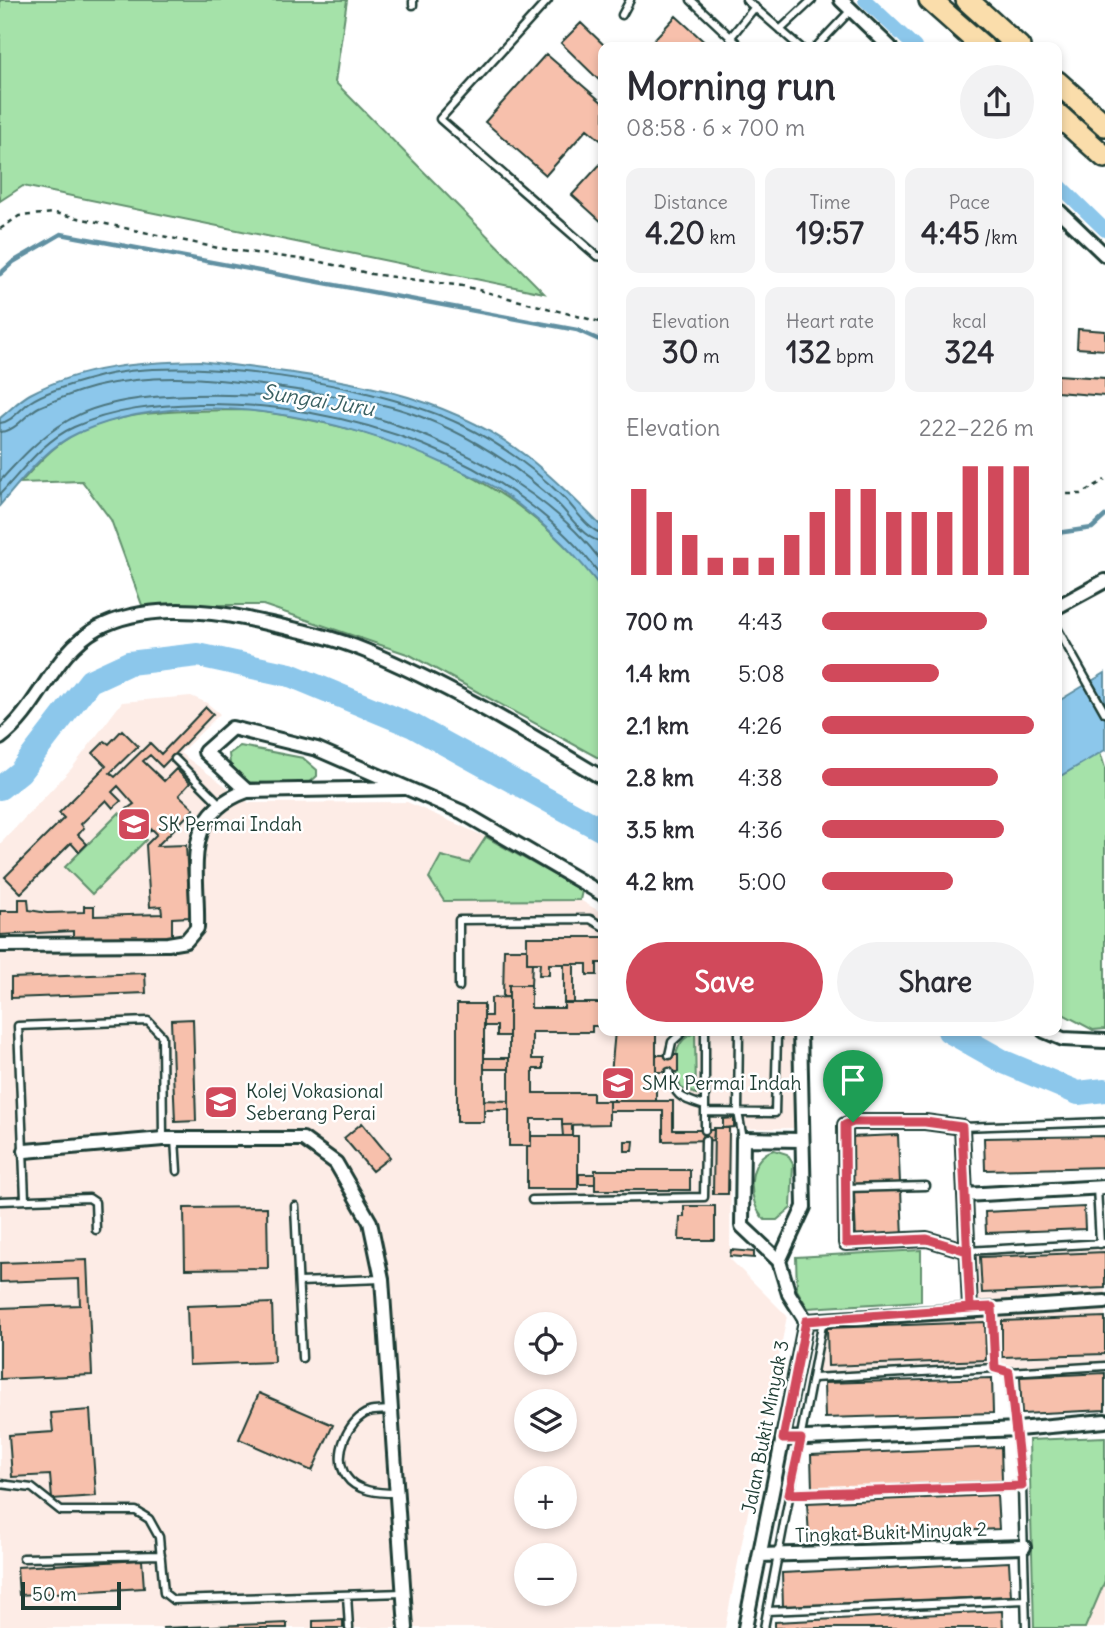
<!DOCTYPE html>
<html lang="en">
<head>
<meta charset="utf-8">
<style>
  :root { --surface:#fff; --page:#f2f2f3; --text:#2b2b33; --muted:#7c7c81; --accent:#d1495b }
  body { margin:0; font-family:Delius,sans-serif; background:var(--page); color:var(--text); height:100vh; display:flex; flex-direction:column; font-size:26px; white-space:nowrap }
  * { box-sizing:border-box; margin:0 }
  p { font-size:23px; color:var(--muted) }
  .icon { flex:none; width:38px; height:38px; fill:none; stroke:currentColor; stroke-width:2; stroke-linecap:round; stroke-linejoin:round }
  .map { position:relative; flex:1; overflow:hidden }
  .drawer { position:absolute; left:598px; top:42px; width:464px; height:994px; display:flex; flex-direction:column; background:var(--surface); border-radius:14px; box-shadow:0 4px 10px #0003 }
  .drawer>* { flex:none }
  .fabs { position:absolute; left:514px; top:1312px; display:grid; gap:14px }
  .fabs a { display:grid; place-items:center; width:63px; height:63px; border-radius:50%; background:var(--surface); box-shadow:0 4px 10px #0003; font-size:35px }
  .scale { position:absolute; left:21px; bottom:18px; width:100px; box-sizing:border-box; padding-left:7px; border:4px solid #1f3d34; border-top:0; font-size:19px; line-height:24px; white-space:nowrap; color:#1f3d34; -webkit-text-stroke:5px #fff; paint-order:stroke }
  .pin { position:absolute; display:grid; place-items:center; width:60px; height:60px; color:#fff; margin:-72px -30px; border-radius:50% 50% 50% 0; rotate:-45deg; box-shadow:0 0 7px #0007 }
  .pin .icon { rotate:45deg }
  .round { display:grid; place-items:center; flex:none; width:74px; height:74px; border-radius:37px; background:var(--page) }
  .summary { display:flex; align-items:center; justify-content:space-between; height:119px; padding:0 28px }
  h1 { font-size:38px; font-weight:700; line-height:52px }
  .metrics { display:grid; grid-template-columns:repeat(3,1fr); gap:10px; height:119px; padding:7px 28px }
  .metrics div { display:grid; align-content:center; border-radius:14px; background:var(--page); text-align:center }
  .metrics b { font-size:30px; font-weight:700 }
  .metrics small { font-size:19px; font-weight:400 }
  .metrics p { font-size:19px }
  .chart { height:196px; padding:14px 28px }
  .chart p { display:flex; justify-content:space-between }
  .chart svg { width:100%; height:126px; margin-top:7px; stroke:var(--accent); stroke-width:6 }
  .cta { display:flex; gap:14px; margin-top:auto; padding:14px 28px }
  .cta a { flex:1; height:80px; border-radius:42px; background:var(--accent); color:#fff; font-size:28px; font-weight:700; line-height:80px; text-align:center }
  .cta a+a { background:var(--page); color:var(--text) }
  ul { padding:0 28px; list-style:none; font-size:23px }
  li { display:grid; grid-template-columns:112px 84px 1fr; align-items:center; height:52px }
  li i { height:18px; border-radius:9px; background:var(--accent) }
  .map>svg:first-child { display:block }
</style>
</head>
<body>
<div class="map">
<svg width="1105" height="1628" viewBox="0 0 1105 1628">
  <rect width="100%" height="100%" fill="#fff"/>
  <filter id="ink" filterUnits="userSpaceOnUse"><feTurbulence type="fractalNoise" baseFrequency=".0143" numOctaves="2"/><feDisplacementMap in="SourceGraphic" scale="14" xChannelSelector="R" yChannelSelector="G"/><feConvolveMatrix kernelMatrix="1 2 1 2 8 2 1 2 1" color-interpolation-filters="sRGB"/></filter>
  <g filter="url(#ink)">
    <path fill="#fdece6" fill-rule="evenodd" d="M191 696 207 703 220 714 180 753 249 803 407 802 486 837 444 901 580 900 604 914V1031H785L791 1038 794 1128 731 1129 730 1259 787 1316 725 1628H0V844L72 768 122 702ZM527 1325H565V1363H527ZM527 1402H565V1440H527ZM527 1479H565V1517H527ZM527 1556H565V1594H527Z
      M1105 1244V1364L813 1378 823 1320 970 1308 967 1251Z
      M1105 1581V1628H1085Z"/>
    <path fill="#a5e2a9" stroke="#62906e" stroke-width="2" d="M0 0H347L335 82 544 293 23 186 0 201Z
      M247 410C364 424 481 461 566 547 578 560 598 575 603 592 607 603 604 622 604 634 604 676 604 719 604 761L410 655 263 605H142L111 520 82 481 20 483C37 465 54 444 77 433 130 408 190 411 247 410Z
      M240 746 303 758 317 770V776L307 785 247 782 230 764 229 754Z
      M1100 752 1105 768V1029L1093 1030 1057 1011V778Z
      M119 813 146 840 92 894 65 867Z
      M486 837 582 891 580 900 444 901 429 878 441 856 469 863Z
      M695 1033 696 1094 681 1088C673 1068 671 1041 695 1033Z
      M774 1150 787 1154 793 1164 791 1208 777 1220H765C747 1204 745 1157 774 1150Z
      M921 1250V1301L808 1308 797 1290 796 1257Z
      M1105 1437V1581L1085 1628H1034L1029 1440Z"/>
    <path fill="#8cc7eb" stroke="#6090a2" stroke-width="2" d="M201 361C313 376 434 384 526 456 554 478 579 503 604 529V592C575 552 538 517 497 489 483 480 465 473 449 466 344 416 189 384 78 433 46 447 22 480 0 505V418C9 411 19 400 30 394 82 366 143 362 201 361Z
      M1105 673V750L1057 778V702Z"/>
    <g fill="none" stroke-linecap="round" stroke-linejoin="round">
      <path stroke="#4b747d" stroke-width="2" d="M0 423C12 422 20 409 30 402 46 391 75 383 94 378 184 352 378 384 462 425 499 443 536 470 565 499 575 509 589 532 604 534
        M0 432C17 431 25 414 39 407 58 399 80 390 99 386 168 370 236 381 304 391 339 397 375 401 408 412 463 431 514 463 557 503 570 515 584 541 604 542
        M0 481C20 459 40 437 67 421 101 400 151 396 191 395 230 394 268 395 307 401 409 418 543 479 604 565
        M0 494C22 471 44 440 74 427 114 409 157 405 199 404 345 401 516 457 604 580"/>
      <path stroke="#6090a2" stroke-width="4.5" d="M0 274 13 262 61 234 577 330 604 342
        M1057 533 1092 528 1105 516"/>
      <path stroke="#8cc7eb" stroke-width="14" d="M865 0 915 47
        M1057 183 1105 230"/>
      <path stroke="#8cc7eb" stroke-width="24" d="M0 788 20 772 90 681 129 663 198 655 290 675 413 726 604 831
        M949 1031 1004 1062 1078 1093 1105 1090"/>
    </g>
    <path fill="#f7c0ac" stroke="#1f3d34" stroke-width="2" d="M676 16 710 47H647Z
      M581 23 606 47 604 85 561 43Z
      M546 54 604 104V143L587 129 546 175 485 122Z
      M604 160V224L572 195Z
      M1078 329 1105 331V350L1077 348Z
      M1057 375 1105 378V396L1057 392Z
      M206 707 213 714 162 767 150 755 143 761 164 781 176 769 190 783 179 795 194 809 157 846 186 845 190 917 172 918V936L73 940V931L0 935V911H19V899H28L29 910 47 913 84 912V906H94V916L162 914 161 906 150 907 146 845 157 834 152 829 149 832 127 809 134 804 118 786 112 792 121 801 113 808 106 800 81 824 84 828 78 835 87 844 79 852 71 843 21 893 5 877 64 818 59 813 106 766 93 753 105 741 109 744 122 730 138 746 110 773 115 777 150 743 161 754Z
      M527 937H604V963H597V975H587V964H549V975H539L540 963H527Z
      M504 949H527V963H532L531 985H509V997H503Z
      M564 964H574V1003H564Z
      M145 973 146 993 11 998V978Z
      M509 985H531V1008H564V1003H604V1026H592V1032H532V1059H543V1069H533V1093H593V1101H609V1124L562 1125V1119H531V1146H509Z
      M509 997V1036H497V1026H484V1016H491V998Z
      M457 1004H484V1122H457Z
      M193 1019 196 1121 175 1122 171 1020Z
      M615 1031H656V1101H614V1074H611Z
      M656 1055H678V1072H656Z
      M484 1058H509V1069H484Z
      M484 1100 509 1101V1110H484Z
      M609 1101H673V1130H714L713 1140 663 1141V1111H609Z
      M734 1118V1127L723 1128V1119Z
      M362 1123 390 1157 372 1171 344 1138Z
      M562 1125H572V1136H563Z
      M714 1128H729L728 1194H713Z
      M898 1135 900 1183 852 1185 850 1137Z
      M531 1136H578V1189H527V1146H531Z
      M1105 1136V1167L985 1170 984 1138Z
      M625 1141H634L633 1151H625Z
      M595 1170H690V1190H595Z
      M579 1174H595V1184H579Z
      M901 1189 903 1238 856 1240 854 1191Z
      M684 1206H715V1240H679L680 1217H684Z
      M267 1207 268 1268 185 1269 184 1208Z
      M1084 1207 1085 1229 986 1233 985 1212Z
      M731 1250 754 1252V1258L730 1256Z
      M1105 1252V1288L982 1293 980 1257Z
      M87 1260 92 1375 0 1379V1308L80 1305 79 1279 0 1282V1263Z
      M272 1303 274 1362 189 1365 187 1306Z
      M1105 1317V1354L1002 1357V1321Z
      M985 1322 986 1360 828 1366 827 1328Z
      M1105 1373V1410L1022 1414 1020 1377Z
      M992 1378 993 1413 825 1418 824 1383Z
      M259 1393 333 1425 312 1471 239 1439Z
      M90 1410 96 1496 52 1499 50 1475 12 1477 9 1435 53 1432 51 1413Z
      M1001 1447 1002 1481 812 1489 811 1455Z
      M997 1495 999 1529 809 1537 807 1503Z
      M142 1560 144 1588 19 1595 17 1567Z
      M1009 1562 1011 1596 783 1607 782 1573Z
      M1002 1611 1003 1628H775V1622Z
      M343 1620V1628H313V1621Z
      M287 1623V1628H162Z"/>
    <g fill="none" stroke-linecap="round" stroke-linejoin="round">
      <g stroke="#1f3d34" stroke-width="11">
        <path id="lane" d="M413 0V5
          M548 0 440 119 597 256 604 257
          M691 0 741 47
          M746 0 800 47
          M622 15 630 0
          M780 30 812 0
          M730 38 755 7
          M816 47 851 10
          M1057 628 1105 713
          M175 759 220 804
          M459 987V920L590 919 604 927
          M739 1031 738 1112 743 1139
          M669 1055 672 1042 684 1031
          M669 1072C675 1098 681 1098 705 1106
          M705 1112 775 1113 777 1036 773 1031
          M962 1127 1105 1122
          M705 1130V1031
          M175 1139 177 1171
          M1097 1187 1100 1244
          M846 1188 926 1186
          M25 1199 18 1026 148 1021 162 1036 163 1139
          M532 1200 704 1197 705 1140
          M0 1201 89 1198 95 1202 96 1230
          M295 1206 302 1358
          M967 1251 1105 1243
          M299 1282 382 1279
          M992 1307 995 1368
          M1009 1372 1022 1486 1026 1628
          M813 1378 995 1368 1009 1372 1105 1366
          M391 1410C384 1411 375 1410 369 1412 348 1419 332 1456 346 1476 356 1492 380 1493 396 1493
          M0 1484 32 1488 61 1511H136L149 1519 159 1537 164 1593 173 1600 404 1593
          M789 1494 1022 1486
          M23 1558 161 1555
          M347 1595 349 1628
          M767 1611 1025 1600
          M764 1628 823 1320"/>
      </g>
      <g stroke="#1f3d34" stroke-width="18">
        <path id="street" d="M841 0 890 47
          M1057 209 1105 255
          M1057 607 1105 581
          M0 738C40 708 52 653 98 628 141 605 202 609 248 619 288 628 328 635 366 651 449 685 527 733 604 779
          M404 788 247 791 205 752 232 728 317 749 462 812 604 895
          M0 945 168 944 186 941 197 928C199 871 179 815 247 791
          M800 1031 804 1207 779 1261 789 1294 806 1321
          M1044 1031 1063 1039 1105 1041
          M25 1151 163 1139H303L336 1163 370 1222 382 1279 406 1628
          M965 1195 1105 1187
          M967 1251 927 1239 846 1243 845 1125 853 1122H925L962 1127 970 1308
          M779 1261 742 1226 743 1139 801 1140
          M783 1439 1018 1429 1105 1421
          M760 1555 1024 1547
          M745 1628 806 1321 1105 1302"/>
      </g>
      <g stroke="#1f3d34" stroke-width="26">
        <path id="highway" d="M930 0 983 47
          M967 0 1019 47
          M1057 82 1105 125
          M1057 114 1105 157"/>
      </g>
      <path stroke="#1f3d34" stroke-width="2.5" stroke-dasharray="5 5" stroke-linecap="butt" d="M0 229 19 216 55 213 218 248 322 262 371 274 463 286 604 323
        M1057 494H1081L1105 480"/>
      <use href="#lane" stroke="#fff" stroke-width="6"/>
      <use href="#street" stroke="#fff" stroke-width="12"/>
      <use href="#highway" stroke="#faddab" stroke-width="21"/>
    </g>
  </g>
  <g fill="none" stroke-linecap="round" stroke-linejoin="round" filter="url(#ink)">
    <g stroke="#fff" stroke-width="14">
      <path id="route" d="M853 1122H925L962 1127 970 1308 806 1321 783 1439H801L789 1494 1022 1486 1009 1372 995 1368 992 1307 970 1308 967 1251 927 1239 846 1243 845 1125 853 1122"/>
    </g>
    <use href="#route" stroke="#d1495b" stroke-width="9"/>
  </g>
  <defs>
    <g id="school-square" transform="scale(1.75)"><rect x="-9" y="-9" width="18" height="18" rx="4" fill="#d1495b" stroke="#fff"/><path d="M0-5L7-2L0 1L-7-2ZM-4 1L0 2.5L4 1V4Q0 6-4 4Z" fill="#fff"/></g>
    <g id="university-square" transform="scale(1.75)"><rect x="-9" y="-9" width="18" height="18" rx="4" fill="#d1495b" stroke="#fff"/><path d="M0-5L7-2L0 1L-7-2ZM-4 1L0 2.5L4 1V4Q0 6-4 4Z" fill="#fff"/></g>
  </defs>
  <g fill-rule="evenodd">
    <use href="#school-square" x="134" y="824"/>
    <use href="#school-square" x="618" y="1083"/>
    <use href="#university-square" x="221" y="1102"/>
  </g>
  <g text-anchor="middle" dominant-baseline="central" stroke-width="5" stroke-linejoin="round" paint-order="stroke">
    <g font-size="19" fill="#1f3d34" stroke="#fff" text-anchor="start">
      <text x="158" y="824">SK Permai Indah</text>
      <text x="642" y="1083">SMK Permai Indah</text>
      <text x="246" y="1091">Kolej Vokasional<tspan x="246" dy="22">Seberang Perai</tspan></text>
    </g>
    <g font-size="19" fill="#1f3d34" stroke="#fff">
      <text transform="translate(765 1427) rotate(-79)">Jalan Bukit Minyak 3</text>
      <text transform="translate(891 1532) rotate(-2)">Tingkat Bukit Minyak 2</text>
    </g>
    <g font-size="21" font-style="italic" fill="#3a6062" stroke="#fff">
      <text transform="translate(318 400) rotate(9)">Sungai Juru</text>
    </g>
  </g>
</svg>
<div class="fabs">
<a><svg class="icon" aria-label="locate" viewBox="0 0 24 24"><circle cx="12" cy="12" r="6"/><path d="M12 2v4M12 18v4M2 12h4M18 12h4"/></svg></a>
<a><svg class="icon" aria-label="layers" viewBox="0 0 24 24"><path d="M12 4l9 5-9 5-9-5zM3 14l9 5 9-5"/></svg></a>
<a>+</a>
<a>−</a>
</div>
<div class="scale">50 m</div>
<div class="pin" style="left:853px;top:1122px;background:#1e9e55"><svg class="icon" aria-label="arrive" viewBox="0 0 24 24"><path d="M6 21V4h12l-3 4 3 4H6"/></svg></div>
<section class="drawer">
<div class="summary"><div><h1>Morning run</h1><p>08:58 · 6 × 700 m</p></div><a class="round"><svg class="icon" aria-label="share" viewBox="0 0 24 24"><path d="M12 15V3M7 8l5-5 5 5M5 13v7h14v-7"/></svg></a></div>
<div class="metrics">
<div><p>Distance</p><b>4.20<small> km</small></b></div>
<div><p>Time</p><b>19:57</b></div>
<div><p>Pace</p><b>4:45<small> /km</small></b></div>
</div>
<div class="metrics">
<div><p>Elevation</p><b>30<small> m</small></b></div>
<div><p>Heart rate</p><b>132<small> bpm</small></b></div>
<div><p>kcal</p><b>324</b></div>
</div>
<div class="chart"><p><span>Elevation</span>222–226 m</p>
<svg viewBox="0 0 160 44" preserveAspectRatio="none"><path d="M5 44V14M15 44V22M25 44V30M35 44V38M45 44V38M55 44V38M65 44V30M75 44V22M85 44V14M95 44V14M105 44V22M115 44V22M125 44V22M135 44V6M145 44V6M155 44V6"/></svg>
</div>
<ul>
<li><b>700 m</b>4:43<i style="width:78%"></i></li>
<li><b>1.4 km</b>5:08<i style="width:55%"></i></li>
<li><b>2.1 km</b>4:26<i style="width:100%"></i></li>
<li><b>2.8 km</b>4:38<i style="width:83%"></i></li>
<li><b>3.5 km</b>4:36<i style="width:86%"></i></li>
<li><b>4.2 km</b>5:00<i style="width:62%"></i></li>
</ul>
<div class="cta"><a>Save</a><a>Share</a></div>
</section>
</div>
</body>
</html>
